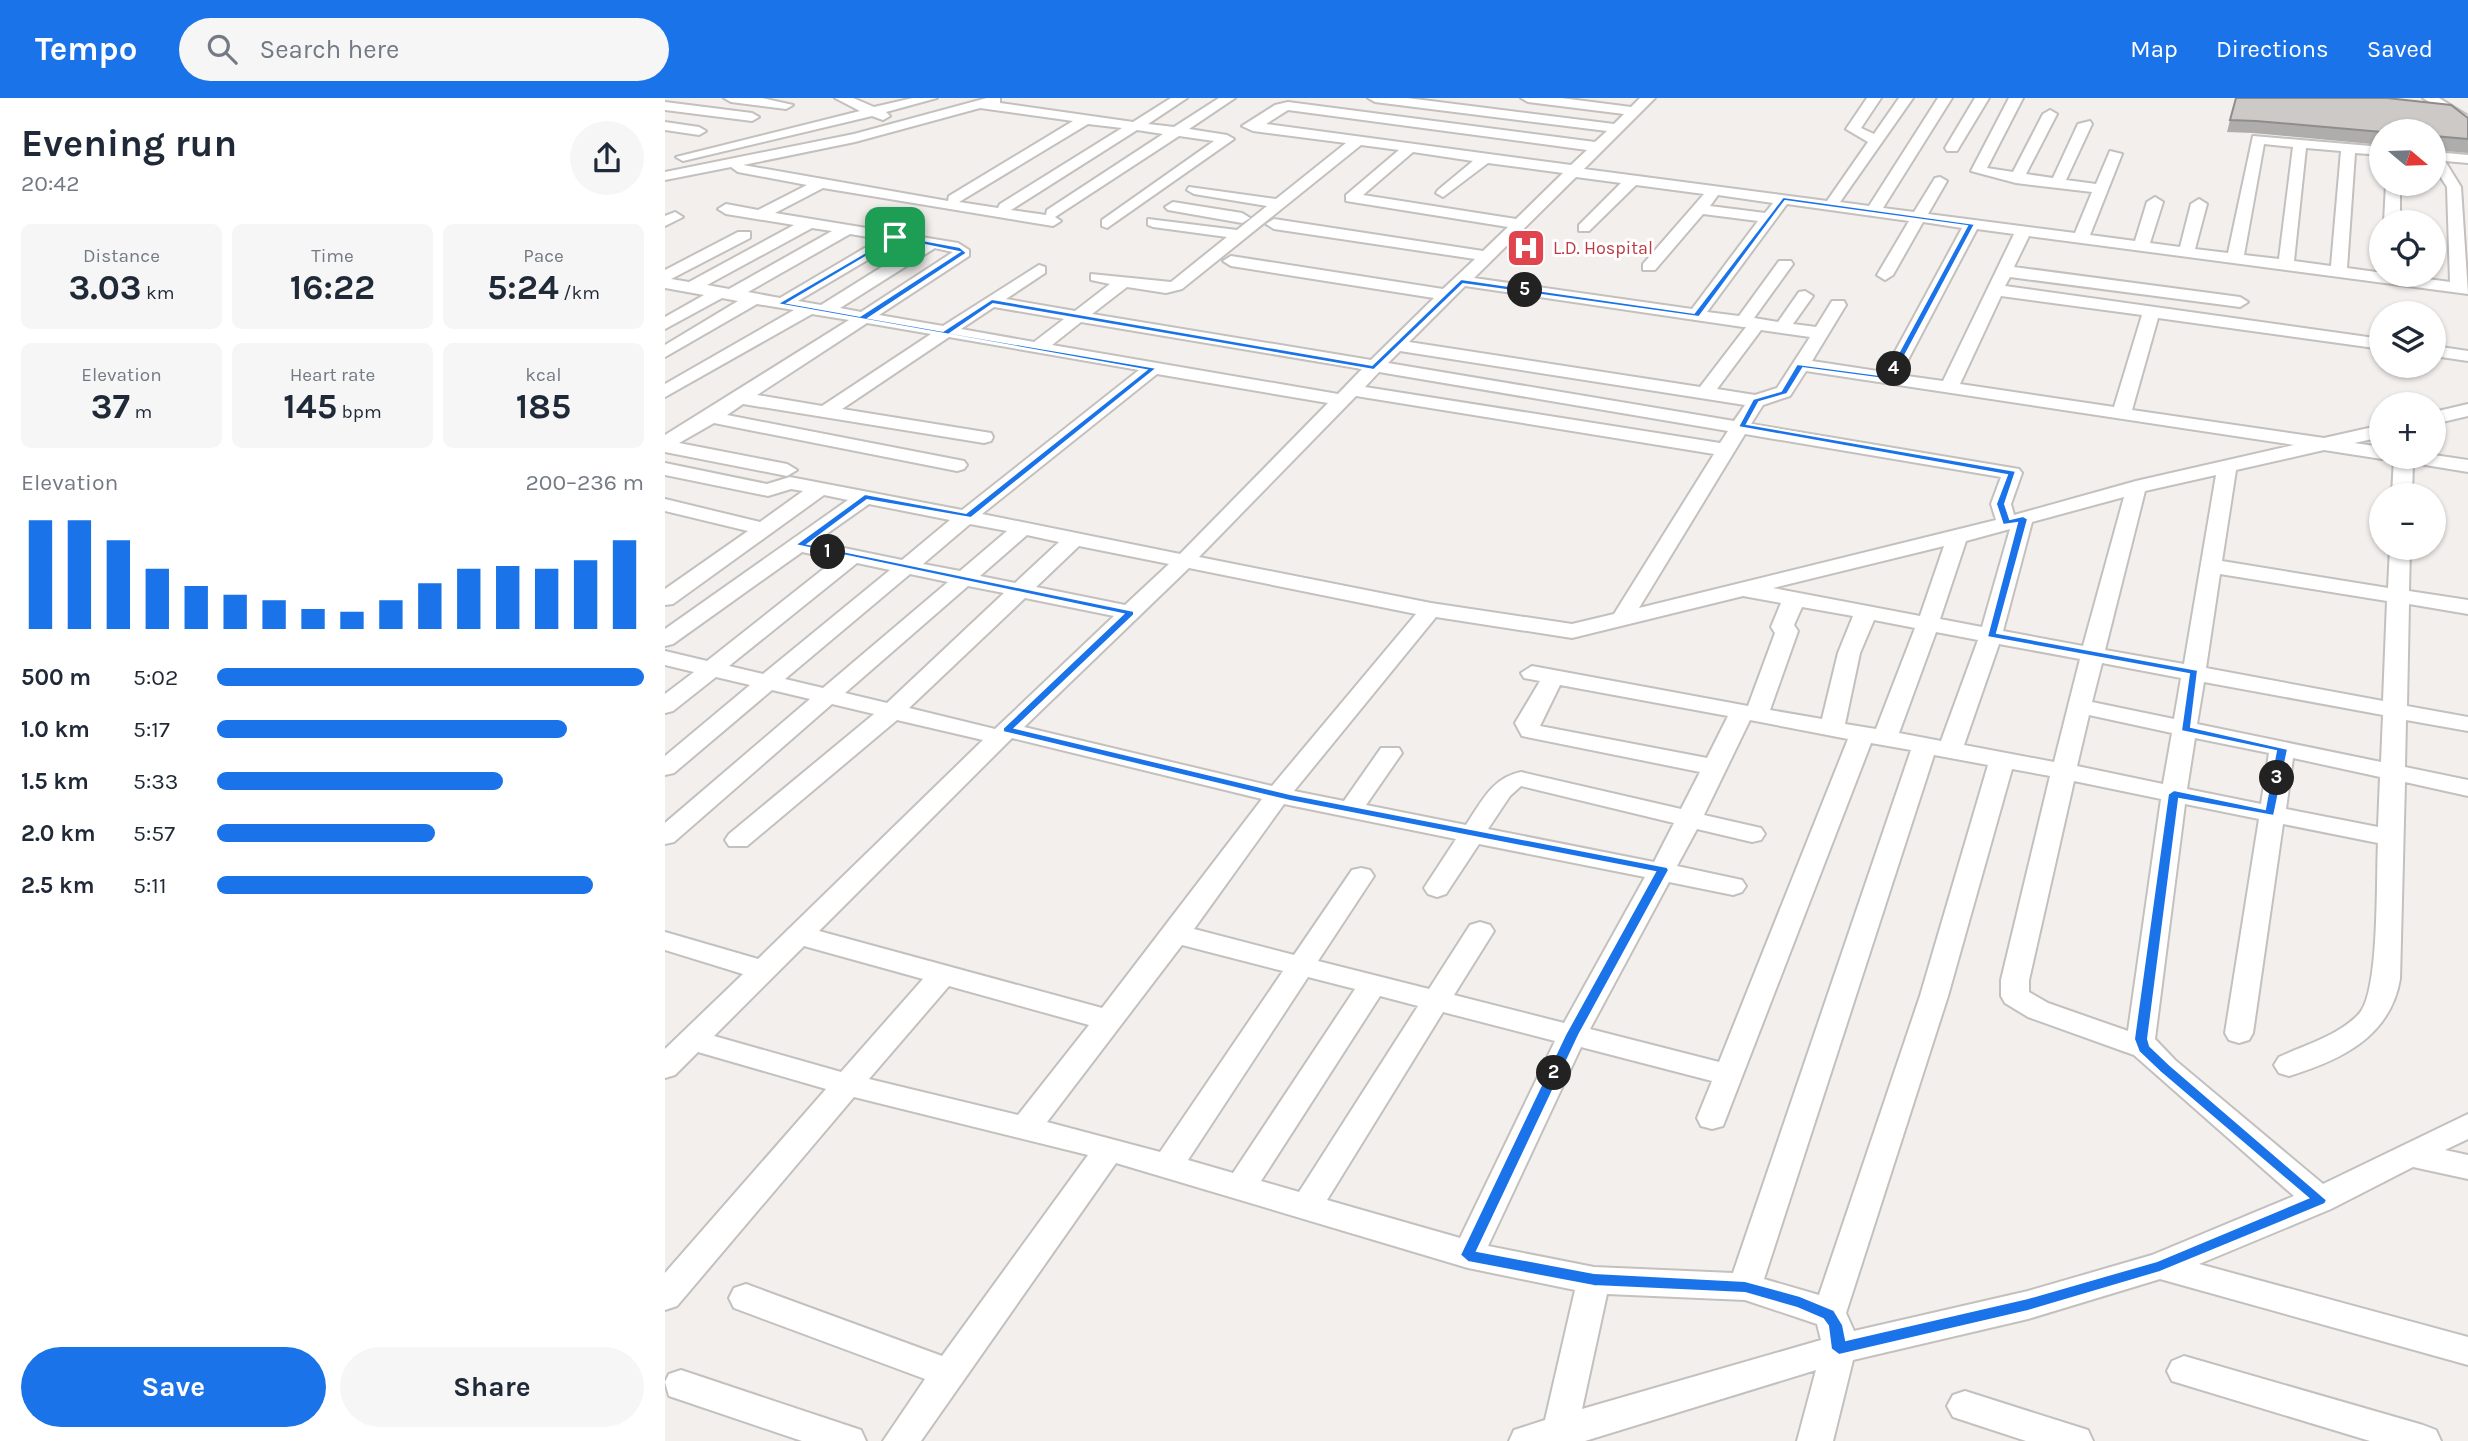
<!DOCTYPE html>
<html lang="en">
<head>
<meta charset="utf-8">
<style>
  :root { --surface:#fff; --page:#f6f6f7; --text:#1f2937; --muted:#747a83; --accent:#1a73e8 }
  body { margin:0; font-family:Karla,sans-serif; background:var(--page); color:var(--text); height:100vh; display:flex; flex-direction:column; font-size:26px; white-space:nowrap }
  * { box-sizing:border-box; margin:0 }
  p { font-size:23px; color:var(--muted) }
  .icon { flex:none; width:38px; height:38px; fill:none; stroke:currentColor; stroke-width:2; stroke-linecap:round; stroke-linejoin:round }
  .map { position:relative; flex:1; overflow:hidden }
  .panel { display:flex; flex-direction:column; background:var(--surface); width:665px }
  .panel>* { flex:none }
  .needle { width:46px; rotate:109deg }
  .fabs { position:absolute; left:1704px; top:21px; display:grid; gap:14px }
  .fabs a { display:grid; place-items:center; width:77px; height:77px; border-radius:50%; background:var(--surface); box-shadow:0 2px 5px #0004; font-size:35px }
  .pin { position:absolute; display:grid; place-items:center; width:60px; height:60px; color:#fff; margin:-30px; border-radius:14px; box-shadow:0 4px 10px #0006 }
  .km { position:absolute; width:35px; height:35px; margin:-18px; border-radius:50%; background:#222; color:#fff; font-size:19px; line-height:35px; text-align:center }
  .round { display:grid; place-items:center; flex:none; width:74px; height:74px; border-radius:37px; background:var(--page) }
  .headline { display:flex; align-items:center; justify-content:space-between; height:119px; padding:0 21px }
  h1 { font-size:38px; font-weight:700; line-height:52px }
  .stats { display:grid; grid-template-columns:repeat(3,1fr); gap:10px; height:119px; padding:7px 21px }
  .stats div { display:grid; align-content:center; border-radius:10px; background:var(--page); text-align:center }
  .stats b { font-size:35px; font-weight:700 }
  .stats small { font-size:19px; font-weight:400 }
  .stats p { font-size:19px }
  .chart { height:196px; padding:14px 21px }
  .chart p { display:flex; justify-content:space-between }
  .chart svg { width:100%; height:126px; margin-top:7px; stroke:var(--accent); stroke-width:6 }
  .cta { display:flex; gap:14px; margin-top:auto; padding:14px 21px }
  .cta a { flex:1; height:80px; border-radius:42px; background:var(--accent); color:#fff; font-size:28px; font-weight:700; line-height:80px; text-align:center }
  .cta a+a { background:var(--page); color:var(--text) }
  ul { padding:0 21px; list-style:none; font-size:23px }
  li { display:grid; grid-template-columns:112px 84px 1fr; align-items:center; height:52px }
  li i { height:18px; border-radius:9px; background:var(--accent) }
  header { display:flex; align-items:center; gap:42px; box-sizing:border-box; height:98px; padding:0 35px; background:var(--accent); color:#fff }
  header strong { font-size:33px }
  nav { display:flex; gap:38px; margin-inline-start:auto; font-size:24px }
  .search { width:490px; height:63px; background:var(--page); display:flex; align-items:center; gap:18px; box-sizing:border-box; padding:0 24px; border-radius:38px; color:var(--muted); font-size:26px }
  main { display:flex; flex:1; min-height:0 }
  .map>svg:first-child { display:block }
</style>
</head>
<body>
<header>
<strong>Tempo</strong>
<div class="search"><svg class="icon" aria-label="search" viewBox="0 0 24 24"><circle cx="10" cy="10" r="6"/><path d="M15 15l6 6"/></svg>Search here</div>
<nav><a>Map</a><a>Directions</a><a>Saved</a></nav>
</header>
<main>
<section class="panel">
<div class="headline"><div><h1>Evening run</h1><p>20:42</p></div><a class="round"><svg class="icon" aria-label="share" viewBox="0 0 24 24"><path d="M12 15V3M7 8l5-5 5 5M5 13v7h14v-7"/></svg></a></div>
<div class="stats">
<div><p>Distance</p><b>3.03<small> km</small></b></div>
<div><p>Time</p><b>16:22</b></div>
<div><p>Pace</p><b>5:24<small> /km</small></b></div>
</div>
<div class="stats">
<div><p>Elevation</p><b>37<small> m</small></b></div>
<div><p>Heart rate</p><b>145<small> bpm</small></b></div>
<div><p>kcal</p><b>185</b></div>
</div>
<div class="chart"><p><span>Elevation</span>200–236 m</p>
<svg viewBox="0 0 160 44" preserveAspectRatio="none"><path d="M5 44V6M15 44V6M25 44V13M35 44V23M45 44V29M55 44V32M65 44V34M75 44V37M85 44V38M95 44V34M105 44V28M115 44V23M125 44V22M135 44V23M145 44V20M155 44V13"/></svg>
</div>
<ul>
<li><b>500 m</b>5:02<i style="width:100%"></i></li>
<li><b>1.0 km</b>5:17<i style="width:82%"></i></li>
<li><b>1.5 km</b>5:33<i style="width:67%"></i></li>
<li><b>2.0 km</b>5:57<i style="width:51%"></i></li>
<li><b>2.5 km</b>5:11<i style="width:88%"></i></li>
</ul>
<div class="cta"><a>Save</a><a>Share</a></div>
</section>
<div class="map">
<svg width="1803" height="1343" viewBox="0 0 1803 1343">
  <rect width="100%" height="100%" fill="#f2efed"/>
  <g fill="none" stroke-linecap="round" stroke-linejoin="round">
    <g stroke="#c3c0be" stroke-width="4">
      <path id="minor" d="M59 0H97L128 7 121 11 66 4Z
        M170 0H188L209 9 248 0H272L221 14 225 18 218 22 207 18 18 63 11 59 195 13Z
        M322 0H335V5L468 24 506 0H522L483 26 509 29 554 0H570L524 31 562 37 569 41 442 130 437 128V122L549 43 514 38 390 119 396 123 388 128 158 90 110 115 293 145 304 152V158L214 217 278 228 374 167 380 169V175L341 201 410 213 445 186 426 182V176L506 184 562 139 488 129 483 127V121L572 132 602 108 529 96 522 92 524 89 611 101 681 45 588 33 577 28 610 7 623 4 930 44 942 33 710 4 703 0H742L949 26 959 16 863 4 856 0H896L966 9 975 0H990L919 71 1162 103 1203 44 1181 31 1202 0H1216L1196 30 1209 36 1234 0H1248L1175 104 1204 108 1273 0H1287L1218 110 1249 114 1270 80 1275 79 1282 83 1263 116 1410 135 1427 94 1351 85 1306 73 1344 0H1358L1322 70 1348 74 1378 16 1385 12 1392 16 1361 76 1388 80 1413 26 1425 23 1427 26 1401 82 1431 86 1445 53 1457 56 1425 137 1470 143 1482 104 1490 99 1498 104 1485 145 1515 149 1526 106 1534 101 1542 106 1530 151 1563 155 1588 38 1717 49V57L1690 55 1682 170 1785 184 1782 89 1769 69V54L1803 57V65L1780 63 1796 89 1803 196 1364 138 1349 169 1575 199 1583 204 1575 209 1345 179 1340 188 1717 241V251L1493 220 1467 312 1659 340 1717 327V339L1689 345 1717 349V359H1724L1717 361 1659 352 1571 372 1557 463 1723 490 1725 450H1745L1744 493 1803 502V516L1744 506 1742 608 1803 619V633L1741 622 1740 669 1803 682V698L1740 684 1735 881C1725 939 1676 962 1624 978L1614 975 1609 967 1614 959C1640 947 1673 938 1694 916 1715 894 1711 779 1713 745L1618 726 1588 935 1584 942 1574 945 1564 942 1560 935 1594 721 1520 706 1490 941 1510 962 1658 1086 1803 1016V1041L1780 1052 1803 1057V1081L1748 1069 1666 1111 1534 1166 1803 1239V1267L1495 1181 1363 1221 1188 1262 1168 1343H1132L1151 1272 920 1343H844L849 1332 880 1322 910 1192 803 1170 451 1065 256 1343H218L260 1281 69 1210 64 1200 69 1190 81 1186 277 1258 423 1057 189 999 12 1208 0 1212V1175L161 991 33 954 10 977 0 980V951L78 876 0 852V834L93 861 318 642 232 622 82 748H64L60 742 64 736 209 616 167 606 9 744 0 746V725L145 601 107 592 9 675 0 677V658L85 587 51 579 8 613 0 615V596L29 574 0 567V553L42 563 171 461 137 454 8 546 0 548V531L183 402 159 397 8 506 0 507V491L83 433 0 413V401L95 424 138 393 126 391 103 398 0 377V365L102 386 125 379 297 412 474 272 284 239 177 311 326 335 328 339 326 343 319 345 78 306 62 317 299 363 302 367 299 371 292 373 49 325 14 345 122 366 132 372 122 378 0 354V337L184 222 147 216 0 299V286L129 212 92 206 0 259V247L73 203 57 200 0 231V219L39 197 0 190V172L73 134H85V140L6 181 24 184 129 127 61 116 53 111 61 106 93 112 142 87 73 74 66 69 0 82V74L189 36ZM315 10 408 23 284 98 283 103 78 67 190 44ZM623 12 922 52 906 67 601 26ZM423 26 457 30 335 106 333 110 294 104ZM472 32 498 36 382 112 381 117 346 112ZM1599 46 1628 49 1614 161 1579 157ZM696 47 734 52 681 97V103L843 129 818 153 609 121 601 126 609 131 810 161 778 191 566 158 558 163 566 168 769 200 706 262 427 216 462 189 501 195 517 191ZM1641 50 1676 53 1666 168 1629 163ZM748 54 808 63 773 92 771 95 778 99 823 65 898 75 851 121 698 97ZM911 79 956 85 914 127V133H924L971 87 1039 96 978 166V172H990L1038 116 1093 123 1027 211 809 180ZM1053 97 1108 105 1100 115 1045 108ZM1122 106 1244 123 1212 177 1220 182 1228 177 1258 124 1297 130 1219 274 1147 263 1181 207 1179 203H1167L1151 229 1128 226 1148 198 1140 193 1134 194 1113 224 1089 220 1128 166 1126 163H1114L1074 218 1042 214ZM147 130 167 133 64 191 42 187ZM1312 131 1349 136 1278 283 1235 277ZM185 136 215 141 115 200 83 194ZM233 144 252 147 156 207 133 203ZM270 150 288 154 196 214 175 210ZM800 188 1078 229H1081L1035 289 744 244ZM1336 198 1477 217 1449 309 1295 286ZM329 209 399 221 369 244 296 231ZM416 224 697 271 673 296 387 247ZM202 225 266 236 157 308 92 297ZM1096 232 1145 239 1112 290 1090 297 1052 291ZM735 253 1080 307 1069 323 723 265ZM1141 273 1629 347 1471 383 1349 417 1346 406 1357 375 1354 371 1086 326 1098 307 1125 298ZM714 274 1063 333 1055 345 700 289ZM492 276 663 305 515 456 317 416ZM691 298 1049 356 949 516 907 526 766 505 534 459ZM1080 336 1336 379 1326 406 1331 422 974 510ZM1551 377 1519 566 1440 552 1480 393ZM1459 399 1418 548 1338 533 1367 424ZM204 406 285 422 237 462 150 444ZM305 426 342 433 295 473 258 466ZM1345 431 1317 529 1275 521 1301 443ZM362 437 394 444 350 485 315 478ZM414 448 504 466 460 507 371 489ZM1279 448 1255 518 1108 490ZM192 465 225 472 98 576 64 568ZM524 470 751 516 607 688 359 629ZM245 476 283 484 158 590 120 581ZM1555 476 1722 503 1718 603 1541 570ZM303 488 339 495 222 605 180 595ZM1078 498 1116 505 1106 529 1110 535 1083 608 867 568 856 575 859 580 875 583 850 625 857 638 1035 674 1016 711 856 674C827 680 817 703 801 727L701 707 737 655 734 650H716L679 703 629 693 771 519 907 540ZM360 500 449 518 330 631 244 610ZM1137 509 1188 518 1173 555 1157 621 1105 612 1133 533 1129 527ZM1209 522 1250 530 1211 631 1180 626 1195 555ZM1271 534 1313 542 1276 643 1234 635ZM1334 546 1415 561 1389 664 1299 647ZM1437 565 1516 580 1509 621 1427 604ZM1539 584 1718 617 1716 664 1532 626ZM895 587 1063 618 1042 660 875 628ZM1424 617 1507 635 1498 686 1412 668ZM1085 622 1183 641 1054 964 925 931 1004 784 1068 797 1077 794 1081 788 1077 782 1012 768 1032 731 1087 744 1096 742 1100 736 1096 730 1039 717ZM347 640 597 701 437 910 154 833ZM1530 640 1604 655 1596 706 1522 691ZM1206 645 1246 652 1068 1175 929 1169 823 1148 916 949 1047 983 1032 1020 1036 1028 1047 1031 1058 1028ZM1269 657 1323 667 1255 898 1154 1197 1099 1181ZM1628 660 1715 679 1713 729 1621 711ZM1347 671 1385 678 1336 882V898L1340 905 1363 919 1469 957 1629 1098 1487 1157 1363 1193 1189 1233 1181 1215 1283 898ZM1409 683 1496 701 1463 933 1383 905 1364 894V882ZM856 688 1009 725 989 764 823 731 845 698ZM619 706 791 741 759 790 763 796 772 799 781 796 814 746 980 779 899 925 789 897 829 833 825 827 815 824 805 827 764 891 653 863 709 778 705 772 696 770 687 772 629 857 529 831ZM517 847 618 873 495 1054 382 1024ZM139 848 258 881 176 974 49 938ZM643 879 690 891 568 1075 523 1062ZM284 888 424 927 353 1017 204 981ZM715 898 753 908 634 1094 596 1083ZM778 914 890 943 795 1140 662 1102ZM942 1196 1080 1202 1152 1226 1156 1242 917 1311Z
        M1310 0H1324L1292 53H1282L1280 50Z
        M1758 0H1774L1803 18V28Z
        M0 4 87 15 94 19 87 23 0 12Z
        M0 24 34 29 41 33 34 37 0 32Z
        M1721 86H1735V124H1719Z
        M508 104 577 115 585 120 577 125 503 112 500 109Z
        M10 114 18 119 0 128V118Z
        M1769 248 1803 253V263L1769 258Z
        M1803 306V318L1769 326V314Z
        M1769 357 1803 362V374L1748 365 1747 397H1727L1729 359Z
        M1519 1258 1758 1327 1771 1332 1776 1343H1705L1507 1283 1502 1273 1507 1263Z
        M16 1272 196 1332 201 1343H137L4 1298 0 1284 4 1276Z
        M1300 1293 1423 1332 1428 1343H1361L1288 1319 1282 1308 1288 1297Z"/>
    </g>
    <use href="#minor" fill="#fff" fill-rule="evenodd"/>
  </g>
  <path fill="#afadab" d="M1803 20V55L1769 52V33H1717V47L1588 35 1562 34 1565 22Z"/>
  <path fill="#ccc9c7" stroke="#8f8d8b" stroke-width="2" d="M1571 0H1722L1786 7 1803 20V41L1769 38V33L1717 34 1591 23 1565 22Z"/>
  <path fill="#1a73e8" stroke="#fff" stroke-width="2" fill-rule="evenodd" d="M1118 99 1310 126 1227 282 1138 270 1122 296 1094 304 1082 326 1351 373 1340 406 1345 421 1358 418 1363 421 1332 535 1533 572 1526 629 1623 651 1609 718 1514 701 1483 941 1485 948 1505 967 1662 1102 1660 1106 1495 1174 1363 1213 1174 1257 1166 1251 1163 1228 1158 1221 1132 1210 1080 1195 929 1188 803 1164 795 1157 900 937 990 774 625 703 338 634V630L458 516 130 447 200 396 301 415 481 272 112 206 230 137 295 149 302 155 204 220 278 233 327 201 707 267 796 181 1029 215ZM1120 103 1302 128 1221 278 1132 266 1116 293 1088 301 1073 329 1342 377 1331 406 1338 427 1352 425 1322 539 1524 576 1516 633 1611 653 1600 711 1509 692 1503 696 1469 941 1474 954 1495 974 1643 1100 1492 1163 1363 1200 1181 1242 1178 1227 1169 1212 1135 1198 1080 1183 929 1175 812 1153 914 937 1004 772 1002 769 625 696 350 630 469 517V513L143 446 202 402 306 420 492 270 286 235 328 206 709 272 798 186 1034 219ZM231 141 294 154 195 218 123 205Z"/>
  <defs>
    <g id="hospital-square" transform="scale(2.0125)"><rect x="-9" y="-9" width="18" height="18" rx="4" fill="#e0444e" stroke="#fff"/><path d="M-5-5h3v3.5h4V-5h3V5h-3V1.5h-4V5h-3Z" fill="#fff"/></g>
  </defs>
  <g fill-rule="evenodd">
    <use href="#hospital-square" x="861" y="150"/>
  </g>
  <g text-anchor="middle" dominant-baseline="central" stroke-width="6" stroke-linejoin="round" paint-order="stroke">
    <g font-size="18" fill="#be3a42" stroke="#fff" text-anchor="start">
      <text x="888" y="150">L.D. Hospital</text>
    </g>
  </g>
</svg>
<div class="fabs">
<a><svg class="needle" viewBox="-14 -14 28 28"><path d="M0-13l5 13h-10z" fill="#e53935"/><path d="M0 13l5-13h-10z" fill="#747a83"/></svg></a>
<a><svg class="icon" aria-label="locate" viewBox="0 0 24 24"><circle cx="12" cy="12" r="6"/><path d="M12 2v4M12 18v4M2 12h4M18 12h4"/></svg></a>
<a><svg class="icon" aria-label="layers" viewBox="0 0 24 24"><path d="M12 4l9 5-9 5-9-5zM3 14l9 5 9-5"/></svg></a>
<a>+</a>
<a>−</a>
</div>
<div class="pin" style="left:230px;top:139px;background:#1e9e55"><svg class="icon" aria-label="arrive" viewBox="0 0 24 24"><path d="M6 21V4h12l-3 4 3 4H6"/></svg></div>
<b class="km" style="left:163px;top:454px">1</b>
<b class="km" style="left:889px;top:975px">2</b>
<b class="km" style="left:1612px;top:680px">3</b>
<b class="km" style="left:1229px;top:271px">4</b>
<b class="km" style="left:860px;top:192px">5</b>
</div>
</main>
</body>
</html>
